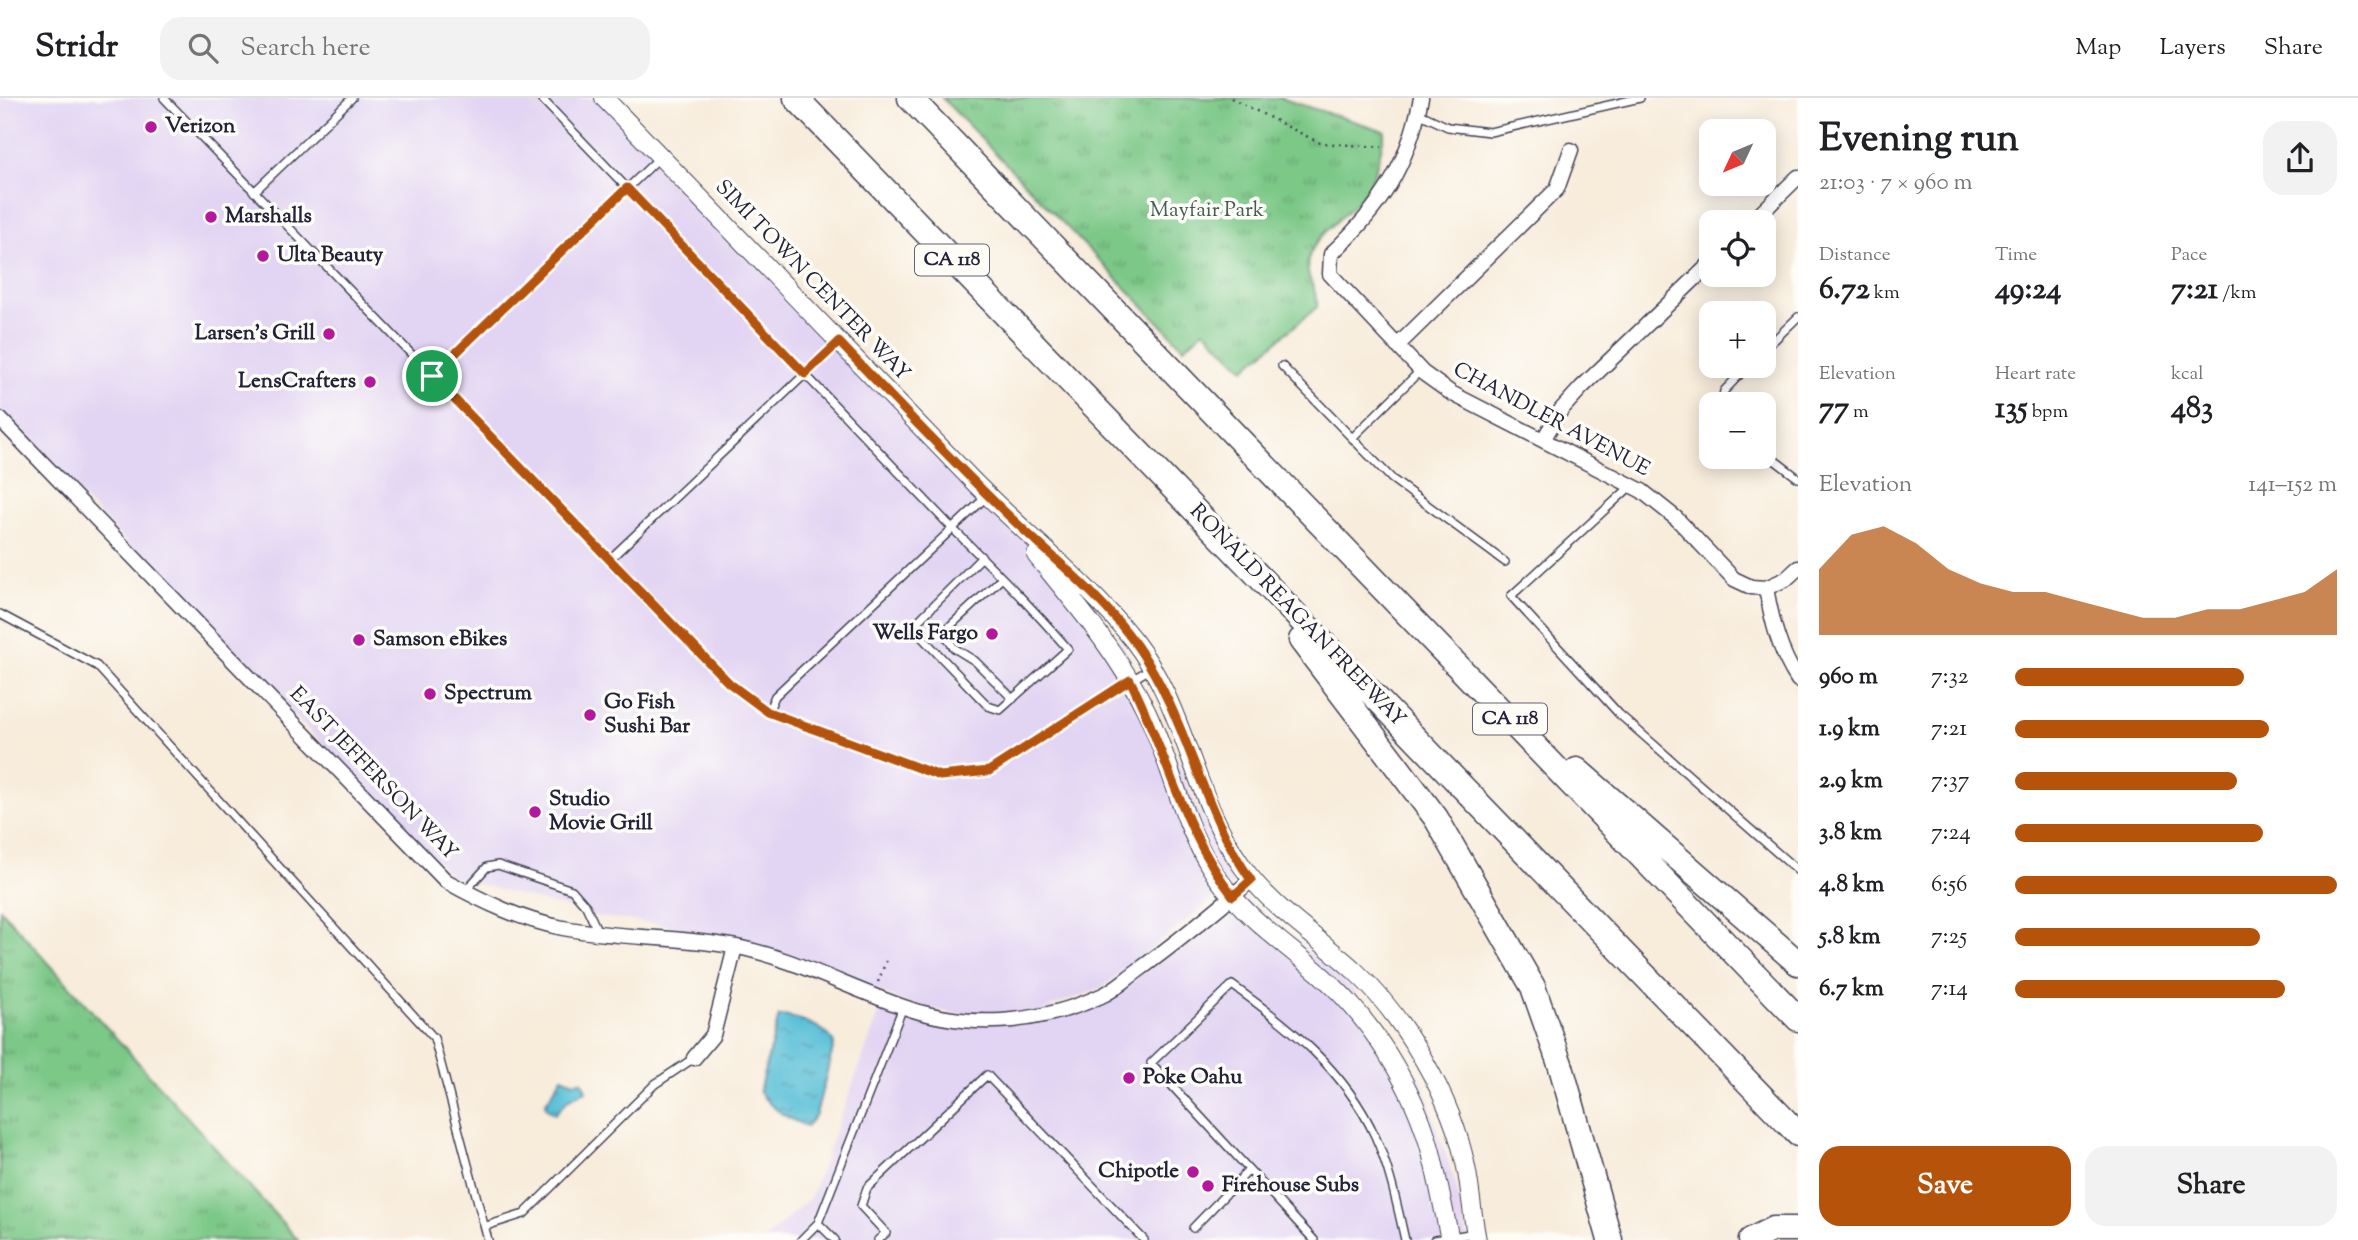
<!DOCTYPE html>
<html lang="en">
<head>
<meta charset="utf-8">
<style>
  :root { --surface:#fff; --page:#f2f2f2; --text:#202124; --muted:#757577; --line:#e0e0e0; --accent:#b45309 }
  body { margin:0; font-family:"Sorts Mill Goudy",serif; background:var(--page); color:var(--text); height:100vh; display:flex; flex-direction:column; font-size:26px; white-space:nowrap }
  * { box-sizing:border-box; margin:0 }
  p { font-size:23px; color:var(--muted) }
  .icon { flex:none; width:38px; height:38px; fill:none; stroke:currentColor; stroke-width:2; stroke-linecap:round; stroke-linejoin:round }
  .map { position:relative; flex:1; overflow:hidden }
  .drawer { display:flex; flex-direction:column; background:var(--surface); width:560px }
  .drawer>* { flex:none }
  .needle { width:46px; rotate:226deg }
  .tools { position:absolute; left:1699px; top:21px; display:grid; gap:14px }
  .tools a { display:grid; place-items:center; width:77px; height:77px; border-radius:14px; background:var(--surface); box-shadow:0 4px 18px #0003; font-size:35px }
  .pin { position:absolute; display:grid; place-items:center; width:60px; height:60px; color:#fff; margin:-30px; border:4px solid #fff; border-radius:50%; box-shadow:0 2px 7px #0007 }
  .round { display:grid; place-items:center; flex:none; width:74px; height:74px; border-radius:21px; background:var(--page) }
  .summary { display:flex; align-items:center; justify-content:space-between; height:119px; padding:0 21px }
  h1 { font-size:38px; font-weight:700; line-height:52px }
  .stats { display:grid; grid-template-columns:repeat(3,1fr); gap:10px; height:119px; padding:7px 21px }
  .stats div { display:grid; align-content:center }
  .stats b { font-size:30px; font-weight:700 }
  .stats small { font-size:19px; font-weight:400 }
  .stats p { font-size:19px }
  .chart { height:196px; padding:14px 21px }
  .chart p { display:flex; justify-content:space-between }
  .chart svg { width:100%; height:126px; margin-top:7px; fill:var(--accent); opacity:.7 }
  .primary-button { display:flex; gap:14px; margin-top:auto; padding:14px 21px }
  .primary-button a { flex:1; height:80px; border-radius:21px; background:var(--accent); color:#fff; font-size:28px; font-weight:700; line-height:80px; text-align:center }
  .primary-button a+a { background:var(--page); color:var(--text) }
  ul { padding:0 21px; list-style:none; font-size:23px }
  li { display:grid; grid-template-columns:112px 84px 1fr; align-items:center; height:52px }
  li i { height:18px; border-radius:9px; background:var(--accent) }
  header { display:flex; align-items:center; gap:42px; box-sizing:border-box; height:98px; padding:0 35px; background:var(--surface); border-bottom:2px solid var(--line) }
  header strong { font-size:33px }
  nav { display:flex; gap:38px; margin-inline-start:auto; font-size:24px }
  .search { width:490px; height:63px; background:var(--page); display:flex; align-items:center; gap:18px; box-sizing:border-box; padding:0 24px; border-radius:21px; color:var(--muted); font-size:26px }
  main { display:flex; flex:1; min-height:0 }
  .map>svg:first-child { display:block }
</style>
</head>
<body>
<header>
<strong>Stridr</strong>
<div class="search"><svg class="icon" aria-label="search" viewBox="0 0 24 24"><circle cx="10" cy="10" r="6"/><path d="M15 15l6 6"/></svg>Search here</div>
<nav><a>Map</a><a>Layers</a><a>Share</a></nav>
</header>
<main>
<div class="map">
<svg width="1798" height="1142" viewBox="0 0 1798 1142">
  <defs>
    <pattern id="grass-tufts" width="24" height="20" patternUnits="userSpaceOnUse" patternTransform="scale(1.75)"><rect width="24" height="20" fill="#7cc887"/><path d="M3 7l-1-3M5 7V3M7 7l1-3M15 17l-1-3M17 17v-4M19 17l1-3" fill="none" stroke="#65a270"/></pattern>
    <pattern id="water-ripples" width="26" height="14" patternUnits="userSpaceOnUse" patternTransform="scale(1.75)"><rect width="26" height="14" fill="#59bfd7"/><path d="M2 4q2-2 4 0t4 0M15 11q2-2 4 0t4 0" fill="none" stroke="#499bb0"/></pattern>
  </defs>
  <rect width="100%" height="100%" fill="#fdfcf7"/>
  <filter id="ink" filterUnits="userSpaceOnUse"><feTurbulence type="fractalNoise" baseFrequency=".0143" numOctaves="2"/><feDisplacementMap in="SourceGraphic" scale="14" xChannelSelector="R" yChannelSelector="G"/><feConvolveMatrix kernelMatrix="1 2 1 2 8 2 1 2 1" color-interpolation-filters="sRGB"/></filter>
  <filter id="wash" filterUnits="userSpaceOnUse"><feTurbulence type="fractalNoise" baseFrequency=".00686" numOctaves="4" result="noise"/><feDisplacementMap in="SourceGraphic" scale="28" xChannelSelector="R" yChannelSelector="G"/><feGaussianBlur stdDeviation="1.57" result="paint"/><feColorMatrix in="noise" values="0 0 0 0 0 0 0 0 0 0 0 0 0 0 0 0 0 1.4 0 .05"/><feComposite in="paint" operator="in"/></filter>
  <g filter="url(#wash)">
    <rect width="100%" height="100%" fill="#f8ecdb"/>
    <path fill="#e2d4f3" d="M0 0H603L1090 505 1123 546 1233 786 1100 891 1035 914 965 918 907 905 744 842 666 827 600 819 452 779 0 315Z
      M1244 798 1351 889 1421 981 1457 1091 1468 1142H764L811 1099 883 905 959 928 1111 899Z"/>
    <path fill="url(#grass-tufts)" stroke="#4f7561" stroke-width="2" d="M942 0H1280L1385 33C1380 55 1376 80 1361 99 1346 118 1314 137 1308 162 1304 180 1319 192 1317 209L1244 271 1204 232 1184 250Z
      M0 811 298 1142H0Z"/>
    <path fill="url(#water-ripples)" stroke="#3e7089" stroke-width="2" d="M779 918C796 919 830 929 834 947L816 1016 807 1028C789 1022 769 1009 759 993Z
      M562 979 574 984 582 983 586 993 569 1001 555 1016 547 1011 545 1006Z"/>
  </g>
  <g filter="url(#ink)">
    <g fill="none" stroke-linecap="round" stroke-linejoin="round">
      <g stroke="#424053" stroke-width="10">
        <path id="service" d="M164 0 729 585 768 614 940 678 989 673 1151 570
          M541 0 952 430C992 469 1032 509 1068 551L1000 612 988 608 912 529 982 459
          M1418 15 1448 29 1490 34 1640 0
          M254 94 352 0
          M1764 252 1798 219
          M1282 268 1352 340
          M1420 273 1352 340 1392 381 1505 464
          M432 278 659 60
          M1721 306 1724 293 1748 268
          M1764 354 1798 380
          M1631 388 1511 498 1619 616 1798 773
          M610 461 838 245
          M1002 480 950 528 945 537 954 550 975 563 1013 601
          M0 516 97 568 434 940 488 1142
          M768 614 775 598 986 399
          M465 793 487 769 498 767 572 792 586 808 598 834
          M486 1128 524 1116 655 986 694 960
          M1193 1130 1249 1072
          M801 1142 818 1125
          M835 1142 818 1125 903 909
          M878 1142 886 1135 861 1108 867 1090 987 977 1144 1142
          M1314 1142 1151 965 1232 887C1289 928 1345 972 1375 1038 1390 1071 1397 1107 1405 1142
          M1434 1142 1475 1135"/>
      </g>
      <g stroke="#424053" stroke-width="17">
        <path id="minor" d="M1421 0C1408 68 1381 109 1331 156L1330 176 1423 275 1451 295 1642 393 1677 421 1734 481 1751 489 1766 490 1786 481 1798 470
          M1752 124 1798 79
          M1397 248 1557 91 1571 52
          M0 321 446 783C484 804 521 822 563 830 620 841 680 838 737 849 793 860 846 889 901 908 967 932 1037 927 1101 898 1113 893 1125 882 1136 874 1176 845 1214 814 1251 782
          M1543 342 1561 312 1581 290 1712 164
          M1766 490C1772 523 1779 553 1798 582
          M694 960 713 937 735 849"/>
      </g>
      <g stroke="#424053" stroke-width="20">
        <path id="tertiary" d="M604 0C726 128 849 255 972 382 1025 436 1087 484 1134 543 1186 610 1193 700 1242 768 1271 810 1318 839 1355 873 1406 921 1452 1000 1466 1069 1471 1093 1472 1118 1477 1142
          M1036 457C1076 506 1118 555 1146 612 1170 662 1180 717 1208 765 1235 812 1279 841 1320 876 1371 920 1414 989 1431 1054 1438 1083 1444 1113 1450 1142"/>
      </g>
      <g stroke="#424053" stroke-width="27">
        <path id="motorway" d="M796 0 1798 1036
          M910 0 1798 921
          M1301 542 1436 720 1533 889 1561 969 1610 1142
          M1577 672 1798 865
          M1751 1142 1773 1131H1798"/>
      </g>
      <path stroke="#424053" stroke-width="2.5" stroke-dasharray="2 5" stroke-linecap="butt" d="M1231 0 1320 45 1382 49
        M878 884 886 863"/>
      <use href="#service" stroke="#fff" stroke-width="7"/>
      <use href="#minor" stroke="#fff" stroke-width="14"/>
      <use href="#tertiary" stroke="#fff" stroke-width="18"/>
      <use href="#motorway" stroke="#fff" stroke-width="24"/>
    </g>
  </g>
  <g fill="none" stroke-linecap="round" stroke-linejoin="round" filter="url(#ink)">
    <g stroke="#fff" stroke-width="14">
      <path id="route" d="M627 90 805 276 839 244C895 303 952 363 1010 419 1053 460 1104 500 1137 548 1188 620 1200 710 1251 782L1233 798C1182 732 1167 655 1130 582L989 673 940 678 768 614 729 585 432 278Z"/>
    </g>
    <use href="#route" stroke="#b45309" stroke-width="9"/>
  </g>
  <g fill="#b5179e" stroke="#fdfcf7" stroke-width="2.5">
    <circle cx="151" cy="29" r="7"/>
    <circle cx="211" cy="119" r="7"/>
    <circle cx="263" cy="158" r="7"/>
    <circle cx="329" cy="236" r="7"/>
    <circle cx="370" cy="284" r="7"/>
    <circle cx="992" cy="536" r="7"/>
    <circle cx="359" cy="542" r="7"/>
    <circle cx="430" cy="596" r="7"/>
    <circle cx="590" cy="617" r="7"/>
    <circle cx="535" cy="714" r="7"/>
    <circle cx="1129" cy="980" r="7"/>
    <circle cx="1193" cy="1074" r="7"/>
    <circle cx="1208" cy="1088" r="7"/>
  </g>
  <g text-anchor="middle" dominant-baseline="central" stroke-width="7" stroke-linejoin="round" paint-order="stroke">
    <g fill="#fdfcf7" stroke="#646373" stroke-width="2">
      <rect x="915" y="146.5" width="74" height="31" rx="5"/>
      <rect x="1473" y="605.5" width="74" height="31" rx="5"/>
    </g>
    <g font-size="19" font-weight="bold" fill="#22223b">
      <text x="952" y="162">CA 118</text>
      <text x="1510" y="621">CA 118</text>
    </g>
    <g font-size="21" font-weight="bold" fill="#22223b" stroke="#fdfcf7" text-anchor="start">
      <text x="165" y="29">Verizon</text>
      <text x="225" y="119">Marshalls</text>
      <text x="277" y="158">Ulta Beauty</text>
      <text x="315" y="236" text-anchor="end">Larsen's Grill</text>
      <text x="356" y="284" text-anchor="end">LensCrafters</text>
      <text x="978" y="536" text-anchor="end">Wells Fargo</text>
      <text x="373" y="542">Samson eBikes</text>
      <text x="444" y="596">Spectrum</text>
      <text x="604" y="605">Go Fish<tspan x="604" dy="24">Sushi Bar</tspan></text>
      <text x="549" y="702">Studio<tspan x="549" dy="24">Movie Grill</tspan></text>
      <text x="1143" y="980">Poke Oahu</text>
      <text x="1179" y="1074" text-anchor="end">Chipotle</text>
      <text x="1222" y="1088">Firehouse Subs</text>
    </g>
    <g font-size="21" fill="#425c56" stroke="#fdfcf7">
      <text x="1207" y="113">Mayfair Park</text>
    </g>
    <g font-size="21" fill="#22223b" stroke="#fdfcf7">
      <text transform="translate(812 183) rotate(46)">SIMI TOWN CENTER WAY</text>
      <text transform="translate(1551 322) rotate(28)">CHANDLER AVENUE</text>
      <text transform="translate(1297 518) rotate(46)">RONALD REAGAN FREEWAY</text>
      <text transform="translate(373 676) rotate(46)">EAST JEFFERSON WAY</text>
    </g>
  </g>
</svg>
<div class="tools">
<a><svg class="needle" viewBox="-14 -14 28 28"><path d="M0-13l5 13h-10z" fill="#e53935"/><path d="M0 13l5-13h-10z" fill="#757577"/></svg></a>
<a><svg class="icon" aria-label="locate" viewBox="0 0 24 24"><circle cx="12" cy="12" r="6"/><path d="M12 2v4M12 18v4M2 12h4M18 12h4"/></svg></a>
<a>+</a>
<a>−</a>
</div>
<div class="pin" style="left:432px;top:278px;background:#1e9e55"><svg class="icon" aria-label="arrive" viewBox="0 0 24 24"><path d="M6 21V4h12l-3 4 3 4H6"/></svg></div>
</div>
<section class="drawer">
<div class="summary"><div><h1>Evening run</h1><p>21:03 · 7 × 960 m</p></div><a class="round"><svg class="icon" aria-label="share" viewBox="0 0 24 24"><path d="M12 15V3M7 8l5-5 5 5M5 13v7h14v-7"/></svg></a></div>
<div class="stats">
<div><p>Distance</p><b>6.72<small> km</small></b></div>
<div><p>Time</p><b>49:24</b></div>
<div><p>Pace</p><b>7:21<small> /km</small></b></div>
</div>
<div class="stats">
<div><p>Elevation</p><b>77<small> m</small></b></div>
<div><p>Heart rate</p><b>135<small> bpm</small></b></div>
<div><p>kcal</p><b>483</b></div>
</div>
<div class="chart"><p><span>Elevation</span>141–152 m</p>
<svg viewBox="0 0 160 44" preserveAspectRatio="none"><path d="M0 44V21L10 9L20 6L30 12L40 21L50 26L60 29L70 29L80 32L90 35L100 38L110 38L120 35L130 35L140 32L150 29L160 21V44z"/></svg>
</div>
<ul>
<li><b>960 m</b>7:32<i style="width:71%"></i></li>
<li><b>1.9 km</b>7:21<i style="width:79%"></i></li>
<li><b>2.9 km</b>7:37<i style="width:69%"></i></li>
<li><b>3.8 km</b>7:24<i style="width:77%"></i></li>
<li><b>4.8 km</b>6:56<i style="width:100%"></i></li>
<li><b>5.8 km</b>7:25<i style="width:76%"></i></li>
<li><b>6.7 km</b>7:14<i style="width:84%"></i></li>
</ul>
<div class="primary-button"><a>Save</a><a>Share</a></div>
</section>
</main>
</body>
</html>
